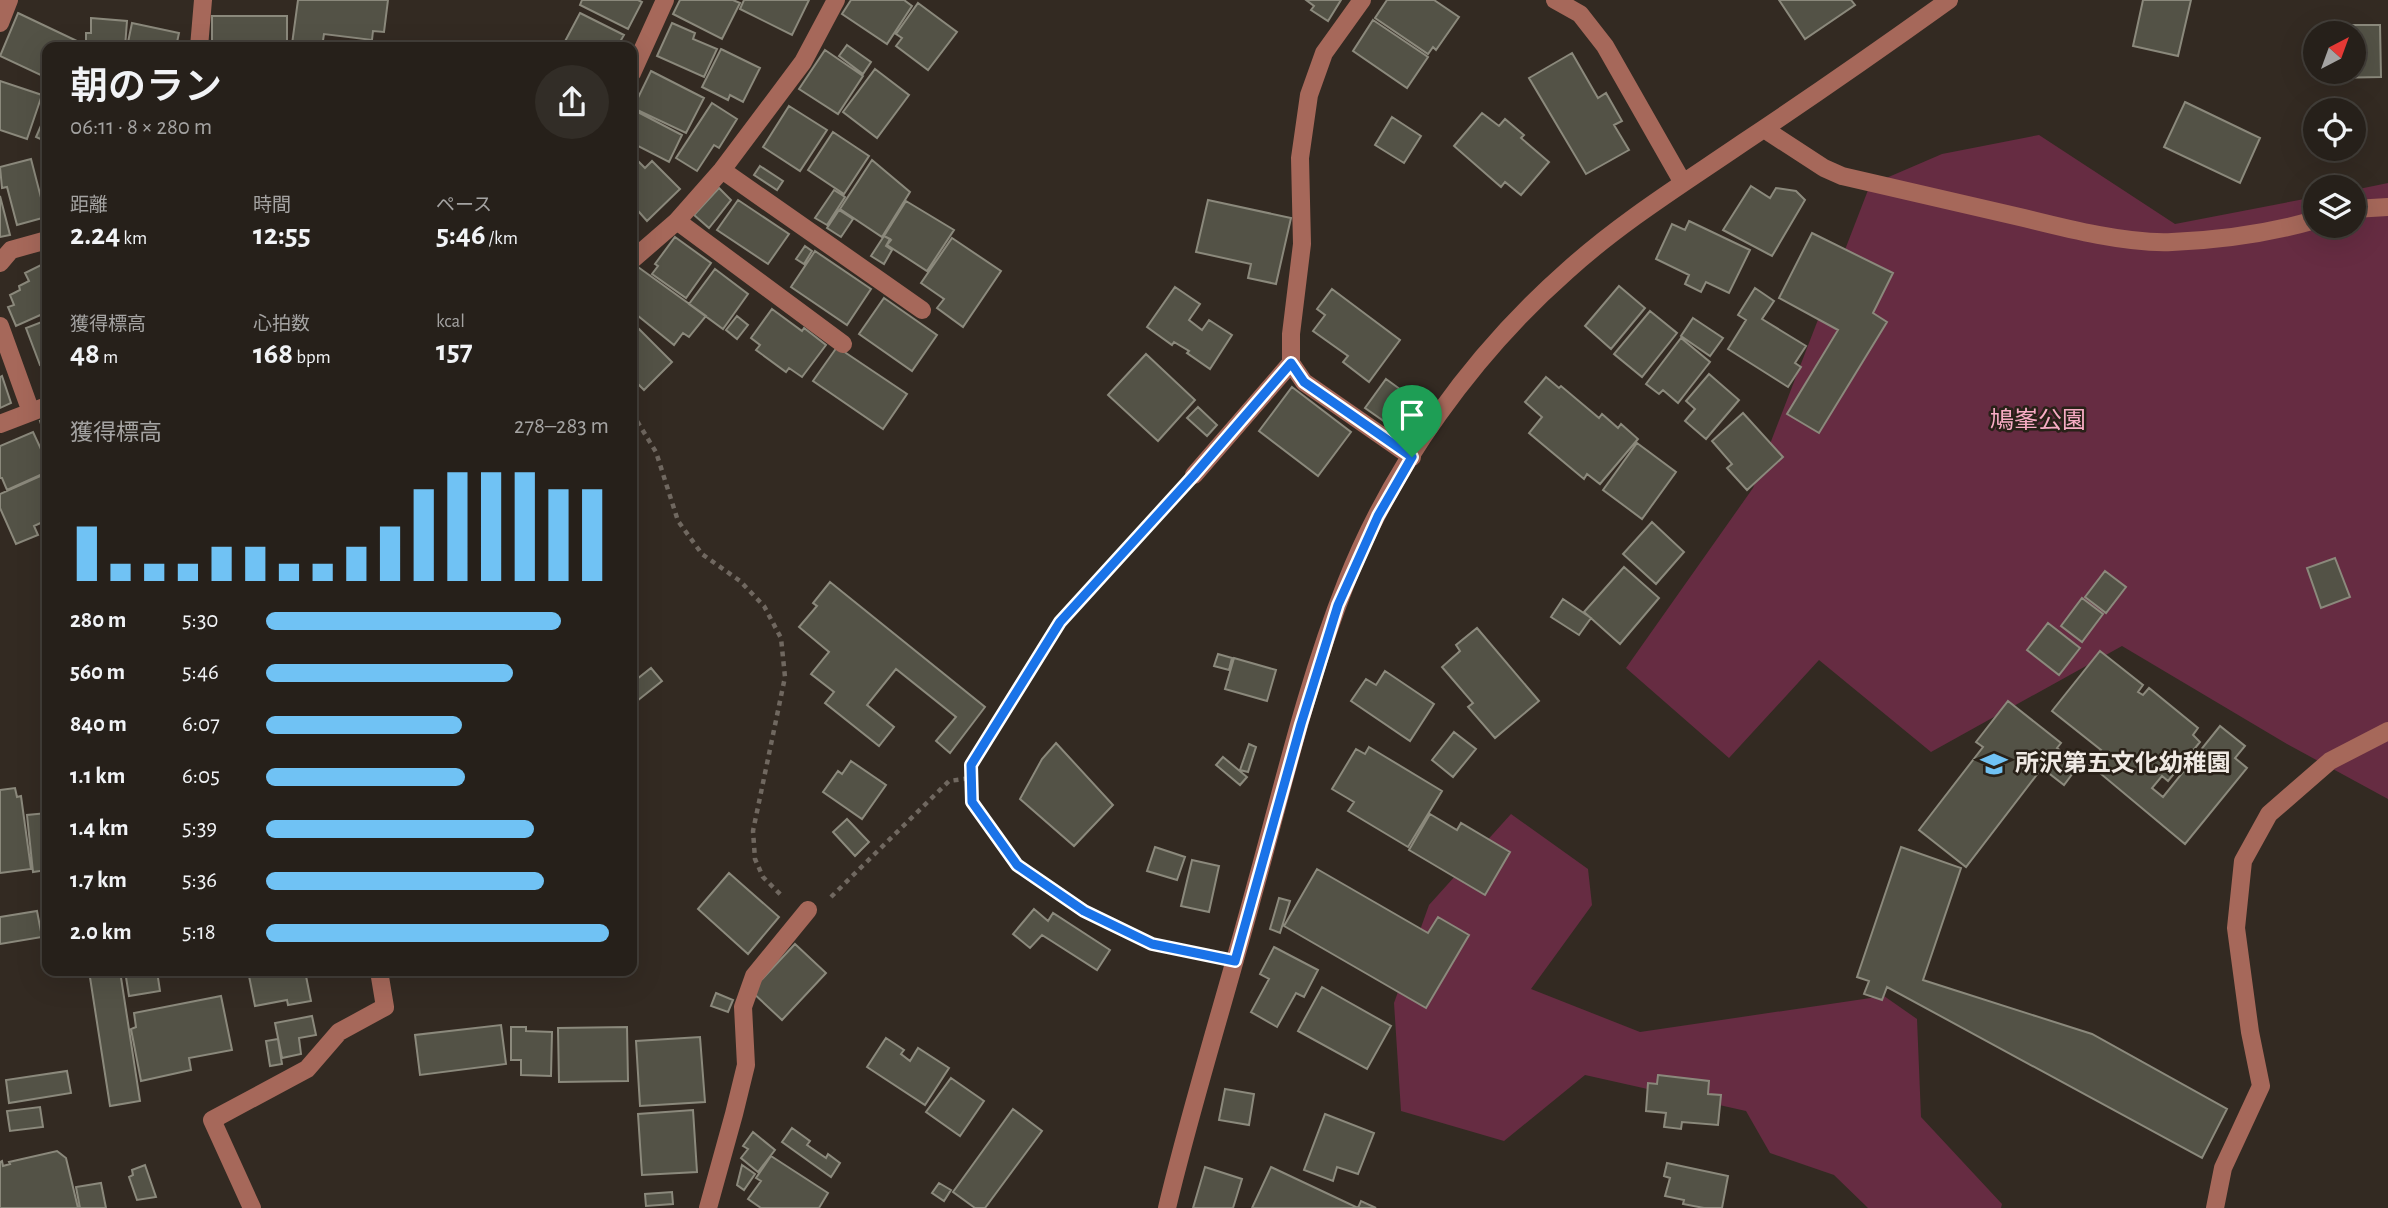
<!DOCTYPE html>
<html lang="ja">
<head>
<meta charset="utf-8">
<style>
  :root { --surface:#26201a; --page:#322d27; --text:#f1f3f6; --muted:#a4a3a2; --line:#423e39; --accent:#70c2f4 }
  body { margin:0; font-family:"Alegreya Sans","Noto Sans JP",sans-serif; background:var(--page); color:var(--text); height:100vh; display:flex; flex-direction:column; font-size:26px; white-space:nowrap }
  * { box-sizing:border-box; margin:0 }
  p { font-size:23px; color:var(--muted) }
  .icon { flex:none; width:38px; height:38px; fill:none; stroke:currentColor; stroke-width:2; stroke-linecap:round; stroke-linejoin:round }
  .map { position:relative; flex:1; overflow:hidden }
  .sheet { position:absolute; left:42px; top:42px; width:595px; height:934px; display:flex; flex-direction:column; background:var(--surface); border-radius:14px; box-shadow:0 7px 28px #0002,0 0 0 2px var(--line) }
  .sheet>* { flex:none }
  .needle { width:46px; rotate:41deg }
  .fabs { position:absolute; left:2303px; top:21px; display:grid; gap:14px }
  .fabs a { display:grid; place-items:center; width:63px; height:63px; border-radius:50%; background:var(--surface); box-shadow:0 7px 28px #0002,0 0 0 2px var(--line); font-size:35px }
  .pin { position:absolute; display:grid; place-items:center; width:60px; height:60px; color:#fff; margin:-72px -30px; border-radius:50% 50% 50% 0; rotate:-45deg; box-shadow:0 0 7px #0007 }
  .pin .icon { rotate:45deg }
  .round { display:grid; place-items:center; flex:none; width:74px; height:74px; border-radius:37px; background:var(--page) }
  .headline { display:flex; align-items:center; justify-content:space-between; height:119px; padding:0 28px }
  h1 { font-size:38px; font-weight:600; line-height:52px }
  .metrics { display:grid; grid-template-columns:repeat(3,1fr); gap:10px; height:119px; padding:7px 28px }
  .metrics div { display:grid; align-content:center }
  .metrics b { font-size:30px; font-weight:600 }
  .metrics small { font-size:19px; font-weight:400 }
  .metrics p { font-size:19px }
  .chart { height:196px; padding:14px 28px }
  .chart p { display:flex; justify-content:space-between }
  .chart svg { width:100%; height:126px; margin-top:7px; stroke:var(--accent); stroke-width:6 }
  ul { padding:0 28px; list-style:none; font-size:23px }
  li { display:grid; grid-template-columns:112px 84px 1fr; align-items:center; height:52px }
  li i { height:18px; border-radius:9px; background:var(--accent) }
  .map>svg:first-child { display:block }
</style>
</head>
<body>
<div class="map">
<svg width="2388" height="1208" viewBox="0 0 2388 1208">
  <rect width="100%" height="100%" fill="#332a22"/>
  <path fill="#662c42" d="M2039 135 2175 224 2315 197V226H2354V190L2388 183V799L2287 744 2122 646 1931 752 1819 660 1729 758 1626 668 1753 488 1870 185 1942 154Z
    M1511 814 1588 869 1592 905 1531 989 1640 1032 1884 996 1917 1019 1921 1117 2002 1204 2001 1208H1868L1834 1175 1770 1153 1746 1111 1585 1075 1504 1141 1401 1111 1394 1003 1429 905Z"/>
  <path fill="#535246" stroke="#8b897c" stroke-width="2" d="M298 0H388L384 32 373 31 372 40 324 34 322 47 292 44Z
    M582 0H638L642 2 628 29 580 5Z
    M680 0H733L740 3 722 39 673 14Z
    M744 0H809L792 35 740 9Z
    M851 0H904L912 6 887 44 842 14Z
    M1306 0H1341L1328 21 1311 10 1314 6Z
    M1387 0H1434L1459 17 1436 50 1433 47 1428 54 1375 18Z
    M1779 0H1851L1855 5 1805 39Z
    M2143 0H2191L2178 56 2133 46Z
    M918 3 957 32 928 70 896 46 902 38 896 34Z
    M18 13 77 41 74 47H47V78L0 56Z
    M580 13 624 35 617 47H562Z
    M212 16H287V47H212Z
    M91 18 127 21 125 47H80V43L86 44V33H91Z
    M1373 20 1428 57 1407 88 1353 51Z
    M2341 21V25H2380L2381 77 2330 78V72H2354V33H2328V22Z
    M132 23 179 33 176 47H127Z
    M672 23 695 33 693 39 717 49 704 77 657 56Z
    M847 45 871 62 863 74 839 56Z
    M721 49 760 68 743 102 730 95 728 100 702 87Z
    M825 50 863 76 838 114 799 89Z
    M1572 53 1598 98 1606 93 1622 121 1614 125 1629 150 1586 174 1529 78Z
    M875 69 909 95 877 138 843 112Z
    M651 71 704 98 686 133 633 108Z
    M0 81 42 95 27 139 0 130Z
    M2185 102 2260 138 2240 183 2164 147Z
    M712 103 737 119 719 148 714 145 697 171 676 158Z
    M789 106 827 130 800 171 763 147Z
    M632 109 682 135 669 162 632 143Z
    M47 112V142L36 137Z
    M1482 113 1499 126 1505 119 1524 135 1521 138 1549 162 1521 195 1505 182 1501 187 1454 146Z
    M1392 117 1421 136 1404 163 1375 145Z
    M833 132 869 156 844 194 808 170Z
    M635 158 645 168 652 161 680 189 647 221 632 204V161Z
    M31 159 46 217 17 225 7 187 2 188 0 167Z
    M872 160 910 192 882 237 840 209Z
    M760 166 783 181 777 190 754 175Z
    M1751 186 1770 198 1776 188 1796 191 1805 200 1772 256 1723 230Z
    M719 188 731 200 709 228 694 215Z
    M834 190 845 197 827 225 815 218Z
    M0 196 10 235 0 237Z
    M738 200 789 234 768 264 717 230Z
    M1208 200 1291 218 1276 284 1248 278 1251 264 1196 252Z
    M906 201 954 230 927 271 887 245 891 240 884 236Z
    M839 210 853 219 841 237 827 228Z
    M1689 221 1750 250 1729 293 1706 282 1701 292 1685 284 1689 275 1656 259 1672 224 1685 230Z
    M1812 233 1893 273 1873 313 1887 322 1819 433 1787 414 1838 330 1779 298Z
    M884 236 890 239 886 246 892 250 884 264 871 256Z
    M675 237 711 263 686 298 652 274 658 266 655 264Z
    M952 238 1001 271 963 327 937 308 944 299 921 283Z
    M805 246 812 251 804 264 796 259Z
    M815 251 871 289 847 325 791 287Z
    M47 262V312L16 326 8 307 14 305 10 295 20 290 19 286 29 281 25 273Z
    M638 267 706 316 689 337 683 333 674 345 632 311V272Z
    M715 269 748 294 723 329 689 304Z
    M1619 286 1645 308 1611 349 1585 326Z
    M1175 287 1200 304 1189 320 1202 330 1209 320 1232 335 1210 369 1187 353 1189 351 1174 342 1172 345 1147 327Z
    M1755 288 1774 301 1762 319 1806 346 1795 363 1801 367 1788 387 1728 349 1746 320 1738 315Z
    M1332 289 1400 340 1369 382 1343 362 1348 356 1313 331 1325 315 1317 309Z
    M884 298 937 335 912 371 859 334Z
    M772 309 802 331 804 328 826 345 802 377 789 368 786 372 756 350 760 345 751 338Z
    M1650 311 1677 333 1642 377 1614 354Z
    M737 316 748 325 737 339 726 330Z
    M1693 318 1723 338 1710 356 1681 336Z
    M47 320V370L45 363 40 365 26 328Z
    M632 322 672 362 644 390 632 378Z
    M1681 338 1710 362 1678 403 1663 390 1659 394 1646 384Z
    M837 347 907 394 883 429 813 381Z
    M1146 354 1195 400 1158 441 1108 395Z
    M1709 374 1739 400 1706 439 1685 421 1695 409 1686 401Z
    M2 376 11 403 0 408V377Z
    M1546 377 1559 388 1561 386 1599 418 1602 414 1618 428 1621 424 1638 439 1600 484 1587 474 1584 479 1529 433 1542 417 1525 402Z
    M1386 379 1408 395 1388 424 1365 408Z
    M1292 387 1351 432 1318 476 1259 431Z
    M1198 407 1217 425 1207 436 1187 418Z
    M1743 413 1783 457 1747 490 1727 468 1732 464 1712 441Z
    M47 419V443L40 421Z
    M33 432 47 462V472L7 490 2 478H0V446Z
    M1637 443 1676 472 1642 519 1603 490Z
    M47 473V520L34 526 38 535 16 544 0 508V494Z
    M1652 522 1684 552 1656 584 1623 554Z
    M2335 558 2350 597 2321 608 2307 568Z
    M1624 567 1659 598 1620 644 1584 612Z
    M2105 571 2126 587 2106 613 2085 597Z
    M830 582 985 707 950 753 936 741 956 717 896 669 867 705 894 727 879 746 825 703 834 692 811 674 829 652 799 627 817 606 813 603Z
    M2082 598 2103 614 2082 642 2061 626Z
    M1563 599 1591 618 1579 635 1551 617Z
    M2048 623 2080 648 2059 675 2027 650Z
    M1477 628 1539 701 1495 738 1468 707 1473 703 1442 667 1460 651 1456 645Z
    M2100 651 2143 685 2138 692 2143 695 2149 688 2198 728 2193 735 2200 742 2168 781 2162 776 2152 788 2163 797 2220 726 2245 746 2235 758 2247 768 2185 844 2089 764 2101 750 2052 711Z
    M1218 654 1232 658 1229 670 1214 666Z
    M1234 658 1276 670 1267 701 1225 689Z
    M651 668 662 681 632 705V683Z
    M1385 671 1434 704 1410 741 1351 701 1366 679 1376 685Z
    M2008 701 2061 743 2057 748 2079 765 2064 785 2042 768 1966 867 1919 830 1983 747 1976 742Z
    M1454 732 1476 749 1453 777 1432 760Z
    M1056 743 1113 805 1074 846 1020 799 1042 759Z
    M1249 744 1256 747 1248 772 1240 770Z
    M1369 747 1442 791 1408 847 1348 811 1354 802 1332 789 1356 749 1365 754Z
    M1223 757 1247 777 1240 785 1216 765Z
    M851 761 886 785 862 819 823 792 838 771 842 774Z
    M15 788 17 797 21 796 31 869 0 873V790Z
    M47 813V870L33 872 27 815Z
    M1430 814 1457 830 1461 823 1510 852 1485 895 1409 850Z
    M847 819 869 842 855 856 833 832Z
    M1155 847 1185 857 1177 880 1147 871Z
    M1901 847 1961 868 1923 980 2092 1034 2227 1109 2202 1158 1887 987 1882 1000 1864 994 1869 981 1857 977Z
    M1192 860 1219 866 1209 912 1181 906Z
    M1317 869 1428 933 1438 917 1469 935 1426 1008 1284 926Z
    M729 873 779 917 748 954 698 909Z
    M1279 898 1290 901 1280 933 1270 929Z
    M1034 909 1048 921 1053 913 1110 950 1097 970 1042 935 1030 948 1013 934Z
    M37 911 42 937 0 944V917Z
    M795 944 826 973 782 1020 751 991Z
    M1274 947 1318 970 1304 997 1296 993 1277 1027 1251 1012 1269 979 1260 974Z
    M89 971H120L140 1101 110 1106Z
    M125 971H157L160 991 129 996Z
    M248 971H305L311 1001 288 1005 287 1000 255 1006Z
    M1322 987 1391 1026 1367 1069 1298 1031Z
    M716 993 733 1000 728 1012 711 1006Z
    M221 996 232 1050 189 1058 191 1070 141 1081 131 1029 136 1027 134 1013Z
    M312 1016 316 1035 299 1038 301 1054 282 1058 275 1023Z
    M501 1025 506 1064 420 1075 415 1035Z
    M511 1027H526V1031L552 1032 551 1076 521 1075V1060H511Z
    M627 1027 628 1081 559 1082 558 1028Z
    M700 1037 705 1102 640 1106 636 1041Z
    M886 1038 904 1050 901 1054 910 1061 918 1048 949 1068 925 1105 867 1067Z
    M278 1039 282 1064 270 1066 266 1041Z
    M67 1071 71 1093 9 1103 6 1080Z
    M1658 1075 1709 1081 1708 1094 1721 1095 1718 1125 1682 1122 1681 1129 1664 1127 1666 1113 1646 1111 1648 1083 1657 1084Z
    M951 1078 984 1101 960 1136 926 1112Z
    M1225 1089 1254 1094 1249 1125 1219 1120Z
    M40 1107 43 1127 10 1131 7 1111Z
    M1013 1109 1042 1131 985 1208H975L953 1192Z
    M693 1110 697 1172 642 1175 638 1114Z
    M1325 1114 1374 1133 1358 1174 1337 1167 1333 1181 1304 1170Z
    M792 1128 810 1141 807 1145 826 1158 828 1154 840 1163 831 1177 782 1142Z
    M753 1132 775 1150 758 1172 741 1158 748 1149 743 1146Z
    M57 1151 66 1158 78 1208H0V1162L2 1161 3 1166 10 1164 9 1162Z
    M771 1156 828 1193 819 1208H761L748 1199 761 1181 756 1178Z
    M1667 1163 1728 1176 1722 1208H1704L1683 1204 1684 1200 1665 1196 1670 1178 1664 1176Z
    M145 1165 156 1197 137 1200 129 1177 133 1175 132 1170Z
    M742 1165 755 1174 744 1190 737 1185Z
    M1205 1167 1242 1179 1233 1208H1193Z
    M1271 1167 1358 1208 1361 1201 1376 1208H1252Z
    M101 1183 106 1208H80L76 1187Z
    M939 1183 951 1190 944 1201 932 1193Z
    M672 1192 673 1204 646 1206 645 1194Z"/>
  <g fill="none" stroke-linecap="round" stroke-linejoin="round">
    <path stroke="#706860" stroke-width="4.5" stroke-dasharray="5 5" stroke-linecap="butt" d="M632 413 656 452 678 521 702 554 740 581 764 606 781 638 785 677 753 831 755 859 763 877 783 897
      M1177 494 1061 622 971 765 972 802 1017 865 1084 911 1152 944 1208 956
      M831 897 949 781 971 778"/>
    <path stroke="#a6685a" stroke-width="18" d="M1362 0 1324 53 1309 95 1300 158 1302 244 1291 334V363L1304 382 1412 457
      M1555 0 1580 14 1605 46 1683 183
      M0 23 9 0
      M199 47 203 0
      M632 73 665 0
      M1764 129 1824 168 1842 176C1903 190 1964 204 2024 218 2068 229 2128 244 2172 242 2220 240 2270 233 2315 220
      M722 170 922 310
      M2354 209 2388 207
      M677 221 843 344
      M632 260 677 221 722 170 803 62 836 0
      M0 263 11 250 47 240
      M0 326 31 412
      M0 424 47 406
      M1194 475 1291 363
      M252 1208 212 1120 307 1069 339 1032 385 1007 379 971
      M708 1208 734 1114 746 1065 743 1007 754 976 808 910
      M1167 1208C1192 1103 1225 999 1253 895 1282 791 1306 684 1346 583 1392 466 1473 354 1567 271 1621 222 1684 183 1744 142 1813 96 1882 48 1949 0
      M2215 1208 2223 1168 2261 1086 2250 1032 2236 928 2243 861 2269 814 2330 761 2388 731"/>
  </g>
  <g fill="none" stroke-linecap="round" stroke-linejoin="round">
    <g stroke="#fff" stroke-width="14">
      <path id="route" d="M1291 363 1304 382 1412 457 1378 516 1338 605 1301 724 1235 961 1152 944 1084 911 1017 865 972 802 971 765 1060 622 1194 475Z"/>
    </g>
    <use href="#route" stroke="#1a73e8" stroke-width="9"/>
  </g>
  <defs>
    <g id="school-bare" transform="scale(2.1)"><path d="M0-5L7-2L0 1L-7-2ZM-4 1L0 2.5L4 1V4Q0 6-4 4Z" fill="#70c2f4" stroke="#292118" stroke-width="2.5" paint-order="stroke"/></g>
  </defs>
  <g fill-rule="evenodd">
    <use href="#school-bare" x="1994" y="764"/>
  </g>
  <g text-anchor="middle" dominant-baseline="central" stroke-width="5" stroke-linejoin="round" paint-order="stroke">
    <g font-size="24" fill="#f8acc4" stroke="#292118">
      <text x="2038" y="421">鳩峯公園</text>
    </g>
    <g font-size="24" font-weight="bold" fill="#f0eae4" stroke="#292118" text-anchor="start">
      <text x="2015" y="764">所沢第五文化幼稚園</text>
    </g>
  </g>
</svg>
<div class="fabs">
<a><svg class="needle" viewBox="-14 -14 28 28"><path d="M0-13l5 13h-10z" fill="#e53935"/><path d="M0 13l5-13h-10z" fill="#a4a3a2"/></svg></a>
<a><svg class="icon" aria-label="locate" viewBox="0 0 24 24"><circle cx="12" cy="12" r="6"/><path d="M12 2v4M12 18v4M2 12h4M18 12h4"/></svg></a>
<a><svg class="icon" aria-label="layers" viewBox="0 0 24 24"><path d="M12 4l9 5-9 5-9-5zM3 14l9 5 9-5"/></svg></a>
</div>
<div class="pin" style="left:1412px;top:457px;background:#1e9e55"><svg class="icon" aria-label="arrive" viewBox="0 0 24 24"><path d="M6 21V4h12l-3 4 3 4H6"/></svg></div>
<section class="sheet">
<div class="headline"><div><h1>朝のラン</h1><p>06:11 · 8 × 280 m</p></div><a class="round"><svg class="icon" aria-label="share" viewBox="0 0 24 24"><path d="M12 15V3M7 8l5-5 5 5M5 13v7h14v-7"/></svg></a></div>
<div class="metrics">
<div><p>距離</p><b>2.24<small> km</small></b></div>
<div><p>時間</p><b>12:55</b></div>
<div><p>ペース</p><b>5:46<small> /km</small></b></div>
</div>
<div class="metrics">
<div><p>獲得標高</p><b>48<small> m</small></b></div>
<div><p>心拍数</p><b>168<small> bpm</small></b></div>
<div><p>kcal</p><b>157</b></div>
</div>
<div class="chart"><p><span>獲得標高</span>278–283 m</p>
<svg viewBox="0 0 160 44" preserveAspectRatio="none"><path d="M5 44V25M15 44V38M25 44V38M35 44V38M45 44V32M55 44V32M65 44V38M75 44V38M85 44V32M95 44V25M105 44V12M115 44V6M125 44V6M135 44V6M145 44V12M155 44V12"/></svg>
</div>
<ul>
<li><b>280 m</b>5:30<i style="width:86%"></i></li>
<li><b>560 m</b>5:46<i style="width:72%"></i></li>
<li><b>840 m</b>6:07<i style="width:57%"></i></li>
<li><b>1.1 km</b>6:05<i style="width:58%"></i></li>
<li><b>1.4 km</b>5:39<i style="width:78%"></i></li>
<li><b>1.7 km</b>5:36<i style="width:81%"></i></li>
<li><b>2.0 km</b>5:18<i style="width:100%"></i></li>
</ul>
</section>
</div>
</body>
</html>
